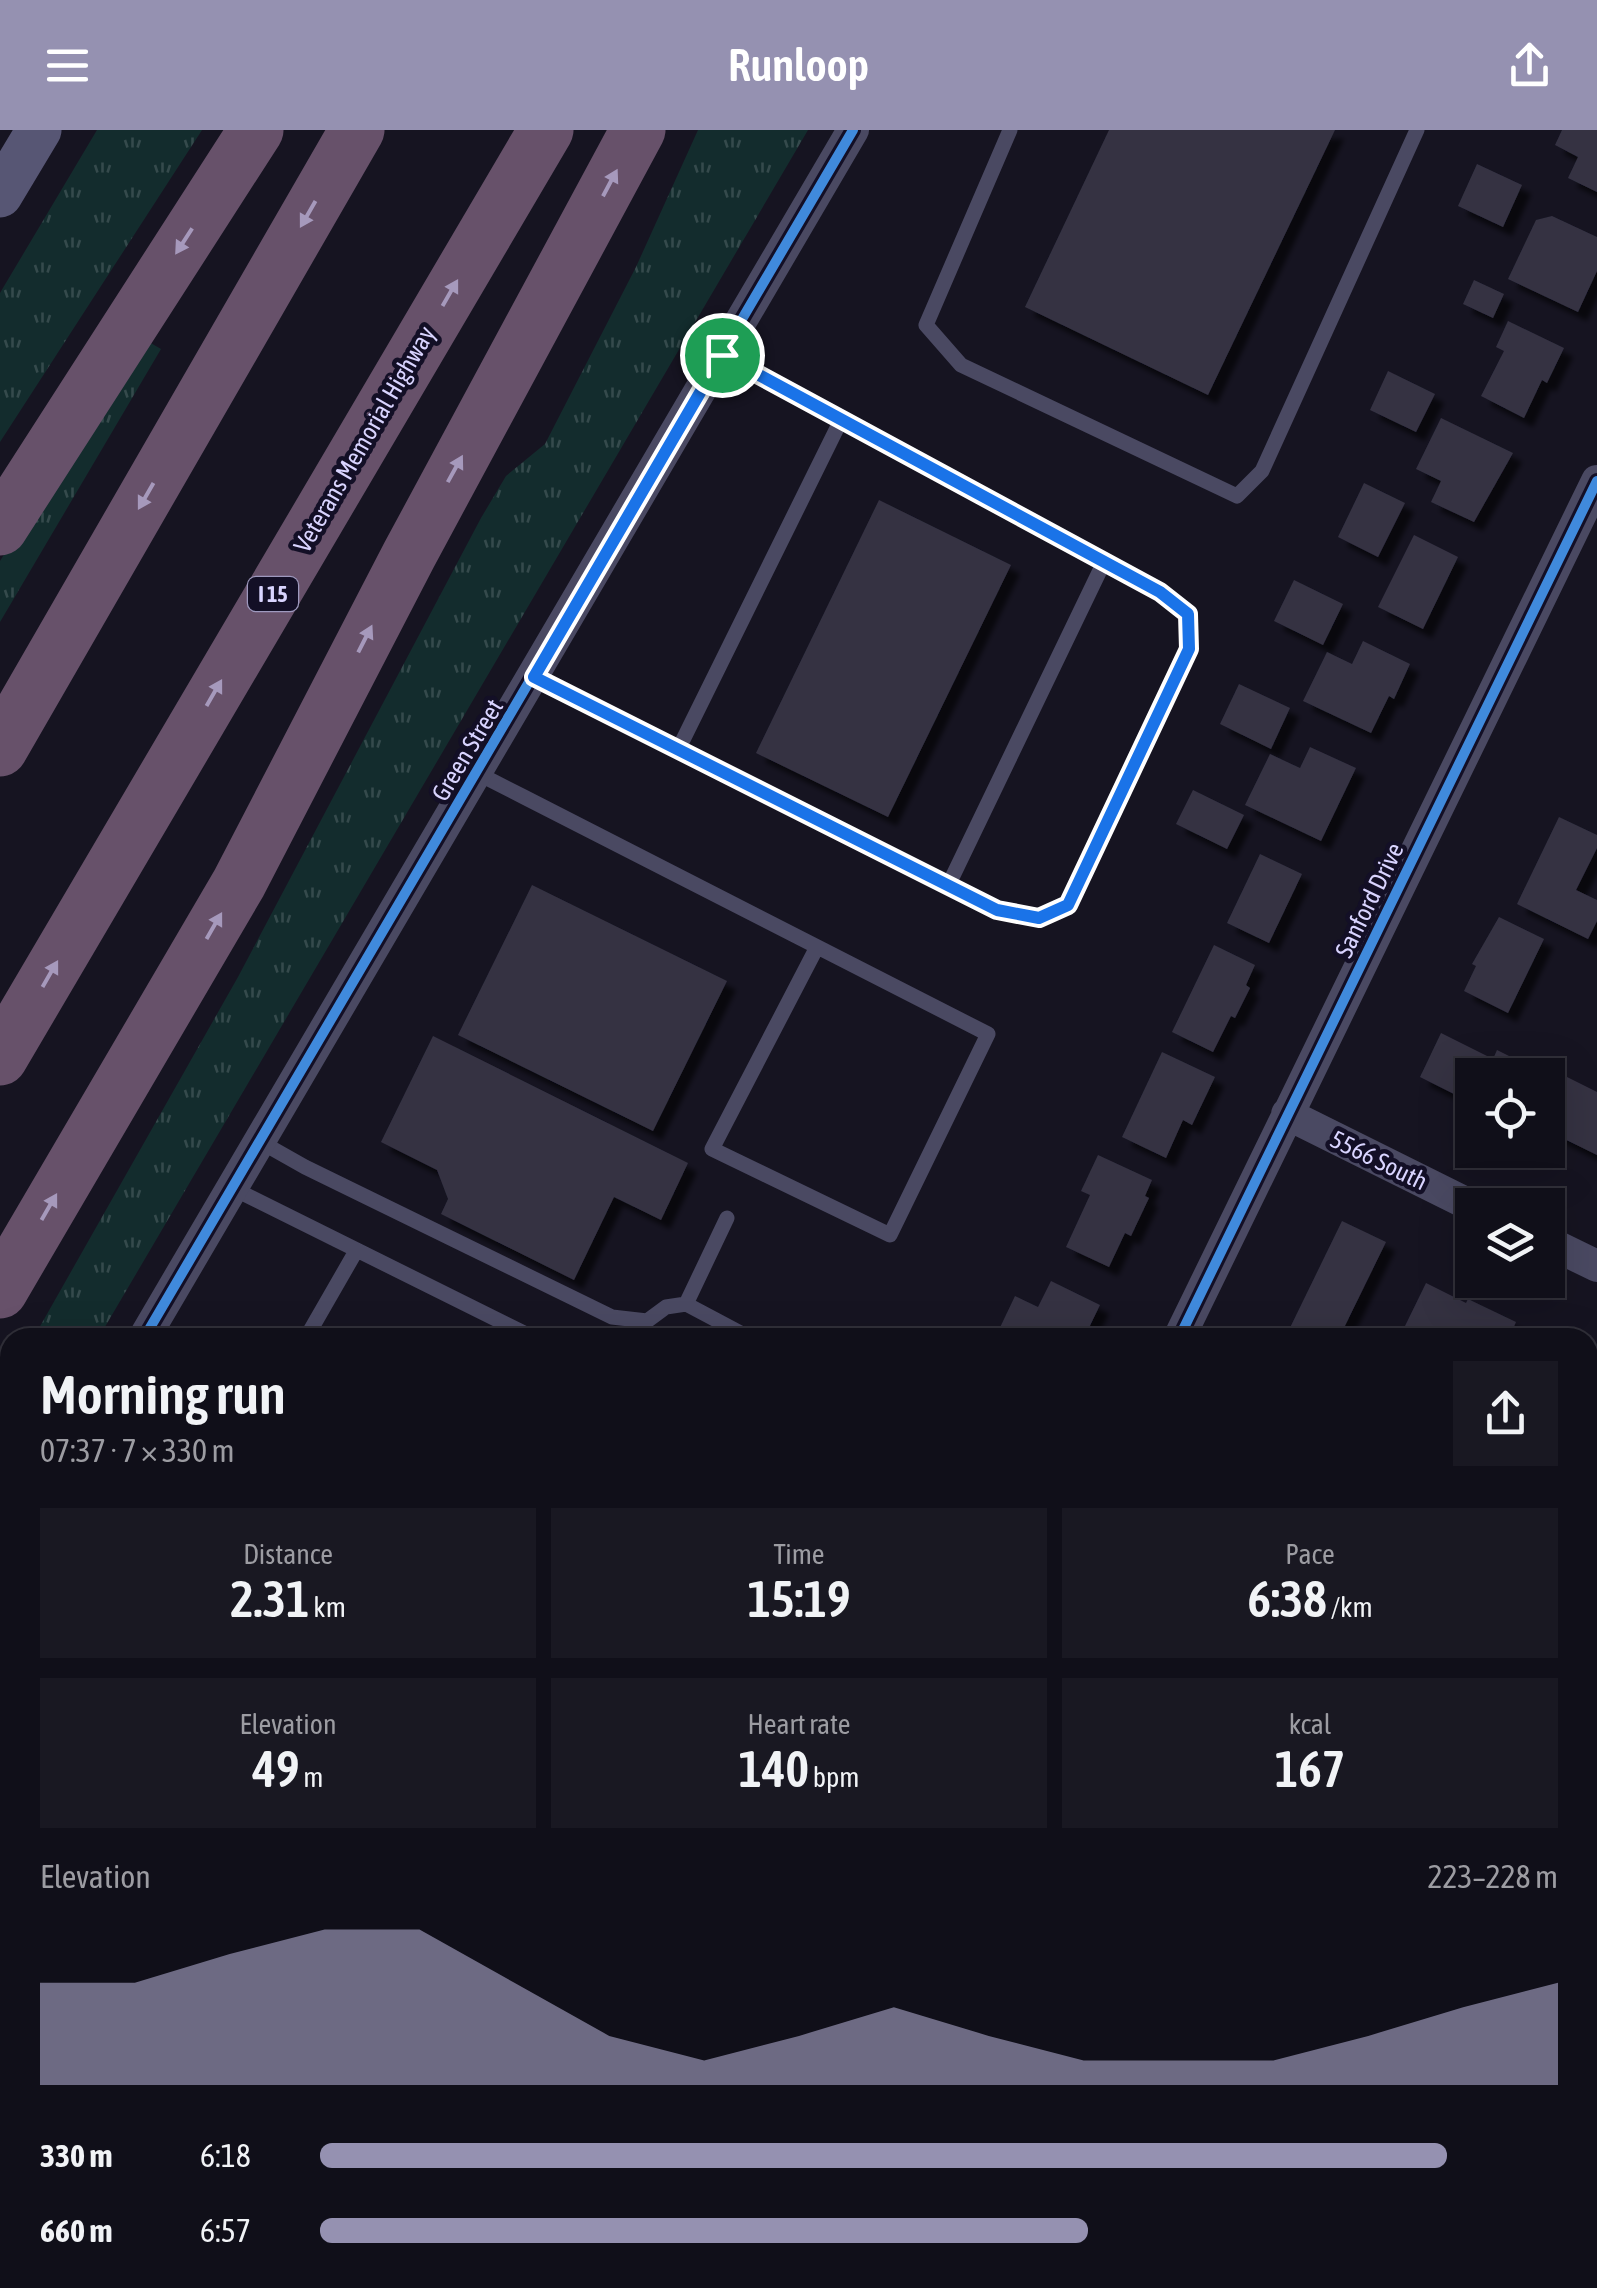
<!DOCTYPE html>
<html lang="en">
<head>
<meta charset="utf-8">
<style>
  :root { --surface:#100f19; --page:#191822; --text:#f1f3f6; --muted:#9c9ca2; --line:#302f38; --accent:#9591b1 }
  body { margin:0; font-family:"Asap Condensed",sans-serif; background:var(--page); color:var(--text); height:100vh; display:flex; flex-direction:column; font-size:38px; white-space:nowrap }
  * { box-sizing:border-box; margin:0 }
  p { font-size:32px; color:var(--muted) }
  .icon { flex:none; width:55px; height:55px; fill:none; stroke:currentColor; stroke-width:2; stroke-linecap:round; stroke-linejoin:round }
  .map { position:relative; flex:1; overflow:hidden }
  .drawer { position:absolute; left:0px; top:1198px; width:1598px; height:962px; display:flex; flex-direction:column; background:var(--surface); border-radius:30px 30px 0 0; box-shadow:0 10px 40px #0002,0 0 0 2px var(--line) }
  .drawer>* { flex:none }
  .controls { position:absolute; left:1455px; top:928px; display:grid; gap:20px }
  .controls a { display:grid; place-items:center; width:110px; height:110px; border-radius:0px; background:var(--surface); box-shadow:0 10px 40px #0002,0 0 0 2px var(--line); font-size:50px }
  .pin { position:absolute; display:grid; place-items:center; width:85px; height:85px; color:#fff; margin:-42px; border:5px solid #fff; border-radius:50%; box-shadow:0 2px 10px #0007 }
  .round { display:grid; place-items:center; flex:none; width:105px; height:105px; border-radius:0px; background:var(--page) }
  .summary { display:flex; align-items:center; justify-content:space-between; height:170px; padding:0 40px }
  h1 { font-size:55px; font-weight:600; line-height:75px }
  .metrics { display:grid; grid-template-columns:repeat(3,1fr); gap:15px; height:170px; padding:10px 40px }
  .metrics div { display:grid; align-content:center; border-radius:0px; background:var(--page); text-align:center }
  .metrics b { font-size:50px; font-weight:600 }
  .metrics small { font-size:28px; font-weight:400 }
  .metrics p { font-size:28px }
  .chart { height:280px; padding:20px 40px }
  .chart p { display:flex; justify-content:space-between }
  .chart svg { width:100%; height:180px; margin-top:10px; fill:var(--accent); opacity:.7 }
  ul { padding:0 40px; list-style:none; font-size:32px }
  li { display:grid; grid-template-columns:160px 120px 1fr; align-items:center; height:75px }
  li i { height:25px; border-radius:12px; background:var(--accent) }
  header { display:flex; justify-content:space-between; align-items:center; height:130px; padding:0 40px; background:var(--accent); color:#fff; font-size:45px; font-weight:600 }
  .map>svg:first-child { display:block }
</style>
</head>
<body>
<header><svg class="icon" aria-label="menu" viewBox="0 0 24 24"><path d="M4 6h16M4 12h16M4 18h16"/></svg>Runloop<svg class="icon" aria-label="share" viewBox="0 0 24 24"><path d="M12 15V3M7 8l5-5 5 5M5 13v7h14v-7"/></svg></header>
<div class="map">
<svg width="1597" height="2158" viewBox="0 0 1597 2158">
  <defs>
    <pattern id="grass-tufts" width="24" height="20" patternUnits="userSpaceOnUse" patternTransform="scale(2.5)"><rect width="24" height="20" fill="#132c2d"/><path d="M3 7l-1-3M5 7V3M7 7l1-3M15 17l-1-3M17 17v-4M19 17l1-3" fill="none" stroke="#354a4c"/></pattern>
    <filter id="shadow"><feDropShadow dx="9" dy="9" stdDeviation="2.5" flood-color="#0009"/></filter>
  </defs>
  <rect width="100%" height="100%" fill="#161421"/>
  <path fill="url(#grass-tufts)" d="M97 0H202L0 312V163Z
    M698 0H808L99 1207H34L238 847 481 388 506 346 545 314 636 137Z
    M142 208 161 219 0 492V431Z
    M10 1250V1359L0 1376V1267Z
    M666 2150H878L894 2158H668Z"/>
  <path fill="#343243" filter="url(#shadow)" d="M1109 0H1335L1208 265 1025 177Z
    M1562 0H1597V62L1568 48 1578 27 1555 15Z
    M1477 34 1522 55 1503 97 1458 76Z
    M1552 86 1597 107V141L1578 182 1508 149 1536 90Z
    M1474 150 1504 164 1493 188 1463 174Z
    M1508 191 1564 218 1547 253 1542 250 1524 288 1481 266 1504 221 1496 217Z
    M1388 241 1435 264 1416 302 1370 280Z
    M1441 288 1513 323 1474 392 1431 372 1441 351 1416 339Z
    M1364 353 1405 373 1378 427 1338 407Z
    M879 370 1011 435 888 687 756 623Z
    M1414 405 1458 427 1423 499 1378 477Z
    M1294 450 1343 474 1323 515 1274 491Z
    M1363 511 1410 534 1394 569 1389 566 1371 603 1303 571 1327 522 1352 534Z
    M1239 554 1290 578 1271 619 1220 594Z
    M1310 617 1356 638 1321 711 1245 675 1270 624 1300 638Z
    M1193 660 1244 685 1227 719 1176 694Z
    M1559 687 1597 705V718L1576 760 1597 770V791L1588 809 1517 774Z
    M1260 724 1302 744 1269 813 1227 793Z
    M532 755 727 851 653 1001 458 905Z
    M1499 787 1544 809 1508 883 1464 861 1476 836 1472 834Z
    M1214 815 1255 835 1246 855 1250 858 1235 888 1231 886 1213 922 1172 902Z
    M1441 903 1493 929 1497 920 1535 939 1532 945H1472V973L1420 947Z
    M433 906 688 1033 661 1090 614 1067 574 1150 441 1084 448 1069 437 1040 381 1012Z
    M1162 922 1215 947 1192 995 1183 990 1166 1028 1122 1007Z
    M1565 946 1597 962V1025L1548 1001V982Z
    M1098 1025 1152 1050 1145 1066 1149 1068 1131 1106 1125 1103 1109 1137 1066 1117 1090 1065 1081 1061Z
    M1342 1091 1386 1112 1339 1208H1285Z
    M1051 1151 1100 1175 1084 1208H995L1015 1166 1038 1177Z
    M1426 1153 1466 1173 1468 1169 1516 1192 1509 1208H1430L1405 1196Z
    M1588 1224 1597 1229V1290L1588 1285Z
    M1597 1453V1514L1588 1523V1461Z
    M1596 1582H1597V1637L1588 1635V1615Z
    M1588 1664 1597 1669V1703L1588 1722Z
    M1597 1801V1838L1588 1833V1821Z
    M1597 1981V2053L1588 2048V2000Z
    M1588 2068 1597 2073V2090L1588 2110Z
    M1023 2150H1103L1099 2158H1026L1020 2155Z"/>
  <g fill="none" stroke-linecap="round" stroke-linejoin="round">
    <path stroke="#4a4962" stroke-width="15" d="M1010 0 926 195 961 235 1237 366 1262 341 1417 0
      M534 547 997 780 1039 788 1068 775 1189 519 1188 484 1159 462 722 225
      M678 620 841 290
      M477 643 524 667 988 904 890 1105 712 1019 817 817
      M948 756 1104 432
      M259 1011 305 1037 612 1187 647 1191 666 1177 686 1174 750 1208
      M232 1058 534 1208
      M686 1174 727 1088
      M306 1208 356 1121
      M0 1484 10 1491
      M0 1940 10 1944
      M0 2011 10 1995
      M817 2150 832 2158
      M0 2154 11 2158"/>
    <path stroke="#4a4962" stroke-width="32" d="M1287 984 1472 1076
      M1548 1112 1597 1136
      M144 1208 853 0
      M1179 1208 1597 351
      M0 1454 10 1436
      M0 1773 10 1778
      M620 2150 624 2158
      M1397 2150 1414 2158
      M1192 2158 1196 2150"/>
    <path stroke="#575674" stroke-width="45" d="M0 65 39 0"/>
    <path stroke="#67516a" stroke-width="55" d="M0 398 256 0
      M0 619 357 0
      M0 928 546 0
      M0 1161 239 753 409 425 638 0"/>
    <g stroke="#130f26" stroke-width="16">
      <path id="cycleway" d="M144 1208 853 0
        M1179 1208 1597 351"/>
    </g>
    <use href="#cycleway" stroke="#408adc" stroke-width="10"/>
  </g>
  <defs><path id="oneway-solid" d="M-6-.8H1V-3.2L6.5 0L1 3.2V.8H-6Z" transform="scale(2.5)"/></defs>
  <g fill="#a699bc">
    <use href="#oneway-solid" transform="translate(610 53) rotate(-62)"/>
    <use href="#oneway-solid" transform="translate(308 84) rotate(120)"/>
    <use href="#oneway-solid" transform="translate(184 111) rotate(123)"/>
    <use href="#oneway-solid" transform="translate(450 163) rotate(-60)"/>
    <use href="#oneway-solid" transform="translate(455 339) rotate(-61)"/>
    <use href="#oneway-solid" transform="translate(146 366) rotate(120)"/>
    <use href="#oneway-solid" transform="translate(365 509) rotate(-63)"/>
    <use href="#oneway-solid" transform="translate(214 563) rotate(-60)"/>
    <use href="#oneway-solid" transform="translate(214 796) rotate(-60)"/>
    <use href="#oneway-solid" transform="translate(50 844) rotate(-60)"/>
    <use href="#oneway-solid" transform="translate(49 1077) rotate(-60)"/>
  </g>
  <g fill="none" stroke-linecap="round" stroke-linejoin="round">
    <g stroke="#fff" stroke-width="20">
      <path id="route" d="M722 225 1160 462 1188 484 1189 519 1068 775 1039 788 997 780 534 547Z"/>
    </g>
    <use href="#route" stroke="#1a73e8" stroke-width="12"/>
  </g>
  <g text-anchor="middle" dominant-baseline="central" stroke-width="9" stroke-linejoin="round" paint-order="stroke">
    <rect fill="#130f26" stroke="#9e99be" stroke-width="2.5" x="248" y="447" width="50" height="34" rx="8"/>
    <g font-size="22" font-weight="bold" fill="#d9d4ff">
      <text x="273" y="464">I 15</text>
    </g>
    <g font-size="25" fill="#d9d4ff" stroke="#130f26">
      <text transform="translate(364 309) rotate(-60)">Veterans Memorial Highway</text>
      <text transform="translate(467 620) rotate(-59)">Green Street</text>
      <text transform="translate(1369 770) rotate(-64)">Sanford Drive</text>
      <text transform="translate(1379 1030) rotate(26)">5566 South</text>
    </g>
  </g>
</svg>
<div class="controls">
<a><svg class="icon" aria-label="locate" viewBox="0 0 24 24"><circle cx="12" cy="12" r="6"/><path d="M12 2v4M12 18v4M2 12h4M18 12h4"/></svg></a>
<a><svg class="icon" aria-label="layers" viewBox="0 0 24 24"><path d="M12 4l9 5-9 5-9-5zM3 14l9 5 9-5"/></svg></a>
</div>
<div class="pin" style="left:722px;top:225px;background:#1e9e55"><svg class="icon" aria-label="arrive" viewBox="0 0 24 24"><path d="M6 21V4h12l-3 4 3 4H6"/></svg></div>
<section class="drawer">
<div class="summary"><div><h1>Morning run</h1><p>07:37 · 7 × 330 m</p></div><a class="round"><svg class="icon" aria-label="share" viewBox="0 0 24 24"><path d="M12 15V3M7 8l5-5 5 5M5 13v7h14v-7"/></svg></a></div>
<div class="metrics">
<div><p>Distance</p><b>2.31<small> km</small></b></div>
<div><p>Time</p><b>15:19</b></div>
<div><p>Pace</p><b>6:38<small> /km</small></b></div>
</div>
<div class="metrics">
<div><p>Elevation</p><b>49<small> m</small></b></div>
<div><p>Heart rate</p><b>140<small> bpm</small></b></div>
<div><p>kcal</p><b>167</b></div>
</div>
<div class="chart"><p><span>Elevation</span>223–228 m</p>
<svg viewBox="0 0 160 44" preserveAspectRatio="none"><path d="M0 44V19L10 19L20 12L30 6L40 6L50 19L60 32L70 38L80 32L90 25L100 32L110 38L120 38L130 38L140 32L150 25L160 19V44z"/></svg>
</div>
<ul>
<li><b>330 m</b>6:18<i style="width:91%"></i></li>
<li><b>660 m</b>6:57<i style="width:62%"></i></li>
</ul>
</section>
</div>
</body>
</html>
